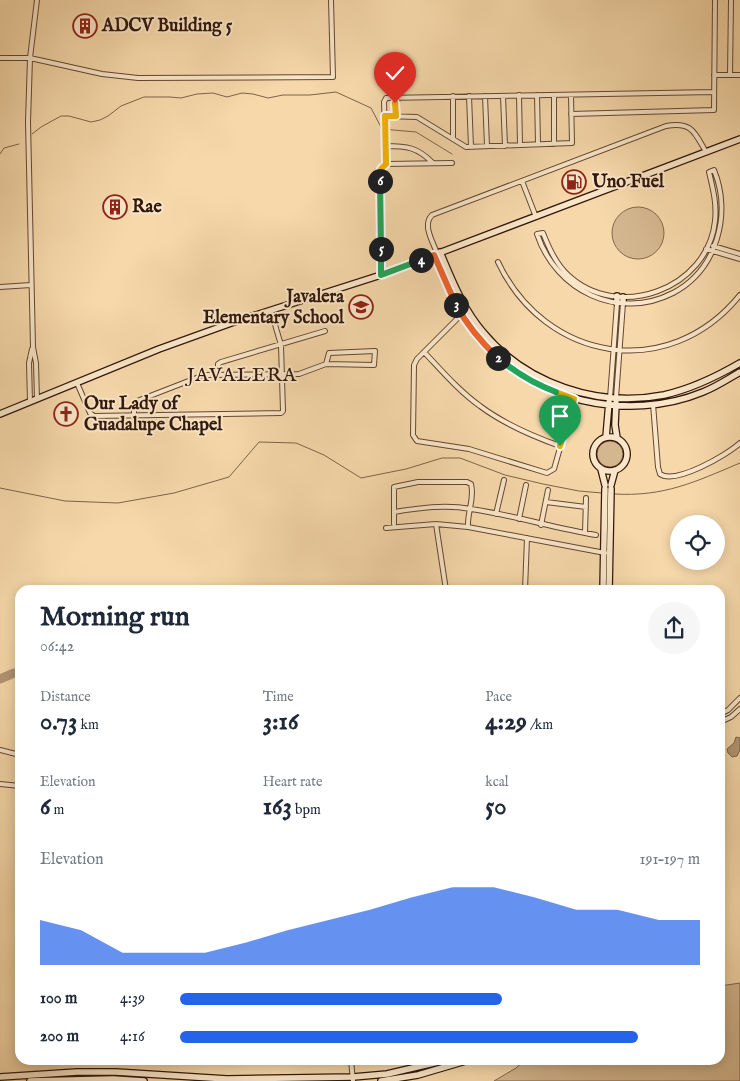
<!DOCTYPE html>
<html lang="en">
<head>
<meta charset="utf-8">
<style>
  :root { --surface:#fff; --page:#f6f6f7; --text:#1f2937; --muted:#747a83; --accent:#2563eb }
  body { margin:0; font-family:"IM FELL English",serif; background:var(--page); color:var(--text); height:100vh; display:flex; flex-direction:column; font-size:19px; white-space:nowrap }
  * { box-sizing:border-box; margin:0 }
  p { font-size:16px; color:var(--muted) }
  .icon { flex:none; width:28px; height:28px; fill:none; stroke:currentColor; stroke-width:2; stroke-linecap:round; stroke-linejoin:round }
  .map { position:relative; flex:1; overflow:hidden }
  .drawer { position:absolute; left:15px; top:585px; width:710px; height:480px; display:flex; flex-direction:column; background:var(--surface); border-radius:15px; box-shadow:0 2px 12px #0003 }
  .drawer>* { flex:none }
  .fabs { position:absolute; left:670px; top:515px; display:grid; gap:10px }
  .fabs a { display:grid; place-items:center; width:55px; height:55px; border-radius:50%; background:var(--surface); box-shadow:0 2px 12px #0003; font-size:25px }
  .pin { position:absolute; display:grid; place-items:center; width:42px; height:42px; color:#fff; margin:-51px -21px; border-radius:50% 50% 50% 0; rotate:-45deg; box-shadow:0 0 5px #0007 }
  .pin .icon { rotate:45deg }
  .km { position:absolute; width:25px; height:25px; margin:-12px; border-radius:50%; background:#222; color:#fff; font-size:14px; line-height:25px; text-align:center }
  .round { display:grid; place-items:center; flex:none; width:52px; height:52px; border-radius:26px; background:var(--page) }
  .headline { display:flex; align-items:center; justify-content:space-between; height:85px; padding:0 25px }
  h1 { font-size:28px; font-weight:800; line-height:38px }
  .metrics { display:grid; grid-template-columns:repeat(3,1fr); gap:8px; height:85px; padding:5px 25px }
  .metrics div { display:grid; align-content:center }
  .metrics b { font-size:25px; font-weight:800 }
  .metrics small { font-size:14px; font-weight:400 }
  .metrics p { font-size:14px }
  .chart { height:140px; padding:10px 25px }
  .chart p { display:flex; justify-content:space-between }
  .chart svg { width:100%; height:90px; margin-top:5px; fill:var(--accent); opacity:.7 }
  ul { padding:0 25px; list-style:none; font-size:16px }
  li { display:grid; grid-template-columns:80px 60px 1fr; align-items:center; height:38px }
  li i { height:12px; border-radius:6px; background:var(--accent) }
  .map>svg:first-child { display:block }
</style>
</head>
<body>
<div class="map">
<svg width="740" height="1081" viewBox="0 0 740 1081">
  <rect width="100%" height="100%" fill="#f6d8aa"/>
  <filter id="stains"><feTurbulence type="fractalNoise" baseFrequency=".004" numOctaves="4"/><feColorMatrix values="0 0 0 0 .2 0 0 0 0 .09 0 0 0 0 .02 0 0 0 .5 -.17"/></filter>
  <radialGradient id="worn" r=".72"><stop offset=".6" stop-color="#630" stop-opacity="0"/><stop offset="1" stop-color="#630" stop-opacity=".3"/></radialGradient>
  <path fill="#d5b78f" stroke="#84674e" d="M612 233a26 26 0 1 1 52 0a26 26 0 1 1-52 0Z
    M597 454a13 13 0 1 1 26 0a13 13 0 1 1-26 0Z
    M740 983V1081H494L516 1068 525 1060H720V986Z"/>
  <path fill="#b39674" stroke="#7f634a" d="M736 737 740 738V750L737 756 732 757 728 753 727 749 734 743Z"/>
  <g fill="none" stroke-linecap="round" stroke-linejoin="round">
    <path stroke="#7f634a" stroke-width="1" d="M32 134 41 127 61 116H69L91 122 100 120 108 116 121 106 144 97H170L181 98 197 94 213 93 227 97 242 93 253 94 268 98 283 95H310L336 92 371 108 382 129 416 132 452 154
      M0 154 4 148 19 144
      M0 488 65 501 118 503 174 493 229 477 259 442 296 443 324 455 361 478 406 469 442 458H460L505 475 543 484 579 491 602 493
      M614 494C664 497 695 482 740 463"/>
    <path stroke="#b39674" stroke-width="9" d="M0 679 14 673H20"/>
    <g stroke="#634734" stroke-width="6">
      <path id="street" d="M0 58H30L102 74 138 78 333 77 331 0
        M714 75H740
        M730 75 731 0
        M519 95 520 145
        M537 95 538 144
        M554 95V144
        M453 96V139
        M469 96 471 147
        M485 96 487 146
        M503 96 505 146
        M395 103V116
        M571 114 714 110 715 0
        M384 116 417 117 466 147 572 143 571 95
        M385 146C407 146 417 147 433 163
        M386 164 384 102 386 98 714 92
        M714 170C732 214 717 270 673 293 618 321 556 291 537 234L543 233C549 248 556 264 568 275 618 322 708 289 715 221 717 204 713 189 709 172Z
        M522 181 536 217
        M713 246 740 254
        M706 249 740 259
        M437 253C433 242 422 225 432 215L666 126C692 121 695 133 706 152
        M498 262C545 362 669 383 740 295
        M381 275 380 172 383 165 386 164 452 163
        M0 287 31 285
        M461 315 417 359 414 365 413 435 417 441 469 449 547 473 554 469 574 399
        M424 352C442 371 459 391 480 406 504 424 532 436 560 446
        M218 375V364L221 362 325 331
        M77 383 90 413 94 416 281 413 283 411 281 345 271 311
        M610 398 617 303
        M616 398 623 303
        M37 399 36 363 33 347 28 122 30 58 37 0
        M30 402 29 363 32 349
        M653 404 658 467 660 474C675 485 727 455 740 443
        M134 415V404L137 401 204 375 299 374 326 364 374 365 375 351 329 353 326 364
        M546 502 586 507
        M394 512C419 508 445 504 471 509 513 515 554 528 596 535
        M496 514 504 480
        M519 519 526 485
        M394 524V487L418 482H467L471 484C475 499 467 512 468 527
        M436 524 446 590
        M541 525 548 490
        M386 528 436 524 468 527 605 553
        M585 533 586 498
        M525 590 527 538
        M720 714 728 710 740 698
        M720 722 731 717 740 709
        M0 750 20 755
        M0 784 20 786
        M351 1060 353 1081"/>
    </g>
    <g stroke="#32170c" stroke-width="8">
      <path id="secondary" d="M440 252C452 280 463 309 483 332 526 384 598 408 664 395 691 389 716 377 740 363
        M434 255C446 284 458 313 478 338 530 401 628 423 703 392 716 387 728 379 740 372
        M617 303V296
        M623 303V297
        M616 403 615 425 617 438
        M0 414 159 349 234 322 381 275 740 139
        M606 437 609 402
        M593 454a17 17 0 1 1 34 0a17 17 0 1 1-34 0Z
        M601 469 605 485
        M611 485 615 470
        M603 590 605 489
        M609 590 611 489
        M0 1077 77 1072H116L227 1079 353 1077 387 1074 447 1060
        M30 1081 113 1079 144 1081
        M381 1081 418 1075 469 1060"/>
    </g>
    <use href="#street" stroke="#f9e6c8" stroke-width="4"/>
    <use href="#secondary" stroke="#f9e6c8" stroke-width="5.5"/>
  </g>
  <g fill="none" stroke-linecap="round" stroke-linejoin="round">
    <g stroke="#fff" stroke-width="10">
      <path id="split-1" d="M556 392 574 399 560 446"/>
    </g>
    <g stroke="#fff" stroke-width="10">
      <path id="split-2" d="M498 358C516 373 534 384 556 392"/>
    </g>
    <g stroke="#fff" stroke-width="10">
      <path id="split-3" d="M456 305C467 325 481 342 498 358"/>
    </g>
    <g stroke="#fff" stroke-width="10">
      <path id="split-4" d="M421 260 434 255 456 305"/>
    </g>
    <g stroke="#fff" stroke-width="10">
      <path id="split-5" d="M381 249V275L421 260"/>
    </g>
    <g stroke="#fff" stroke-width="10">
      <path id="split-6" d="M380 181 381 249"/>
    </g>
    <g stroke="#fff" stroke-width="10">
      <path id="split-7" d="M380 181 381 169 386 164 385 116"/>
    </g>
    <g stroke="#fff" stroke-width="10">
      <path id="split-8" d="M385 116H396L395 103"/>
    </g>
    <use href="#split-1" stroke="#f5b400" stroke-width="6"/>
    <use href="#split-2" stroke="#22a559" stroke-width="6"/>
    <use href="#split-3" stroke="#f0652b" stroke-width="6"/>
    <use href="#split-4" stroke="#f0652b" stroke-width="6"/>
    <use href="#split-5" stroke="#22a559" stroke-width="6"/>
    <use href="#split-6" stroke="#22a559" stroke-width="6"/>
    <use href="#split-7" stroke="#f5b400" stroke-width="6"/>
    <use href="#split-8" stroke="#f5b400" stroke-width="6"/>
  </g>
  <defs>
    <g id="building-ring" transform="scale(1.25)"><circle r="9.5" fill="#f9e6c8" stroke="#8f2418" stroke-width="1.5"/><path d="M-4-6H4V6H1V3H-1V6H-4ZM-2.5-4.3h1.7v1.8h-1.7ZM.8-4.3h1.7v1.8H.8ZM-2.5-1h1.7V.8h-1.7ZM.8-1h1.7V.8H.8Z" fill="#8f2418"/></g>
    <g id="fuel-ring" transform="scale(1.25)"><circle r="9.5" fill="#f9e6c8" stroke="#8f2418" stroke-width="1.5"/><path d="M-5.5-6h7V0h2V4h1.3V-2.5L3-4.5l.8-.8L6-3V5H2.5V1h-1V6h-7ZM-4.2-4.7v3.2H.2V-4.7Z" fill="#8f2418"/></g>
    <g id="school-ring" transform="scale(1.25)"><circle r="9.5" fill="#f9e6c8" stroke="#8f2418" stroke-width="1.5"/><path d="M0-5L7-2L0 1L-7-2ZM-4 1L0 2.5L4 1V4Q0 6-4 4Z" fill="#8f2418"/></g>
    <g id="church-ring" transform="scale(1.25)"><circle r="9.5" fill="#f9e6c8" stroke="#8f2418" stroke-width="1.5"/><path d="M-1.2-6h2.4v3.5h3.3v2.4h-3.3V6h-2.4V-.1h-3.3v-2.4h3.3Z" fill="#8f2418"/></g>
  </defs>
  <g fill-rule="evenodd">
    <use href="#building-ring" x="85" y="26"/>
    <use href="#fuel-ring" x="574" y="182"/>
    <use href="#building-ring" x="115" y="207"/>
    <use href="#school-ring" x="361" y="307"/>
    <use href="#church-ring" x="66" y="414"/>
  </g>
  <g text-anchor="middle" dominant-baseline="central" stroke-width="4" stroke-linejoin="round" paint-order="stroke">
    <g font-size="18" font-weight="bold" fill="#32170c" stroke="#f9e6c8" text-anchor="start">
      <text x="102" y="26">ADCV Building 5</text>
      <text x="592" y="182">Uno Fuel</text>
      <text x="132" y="207">Rae</text>
      <text x="344" y="297" text-anchor="end">Javalera<tspan x="344" dy="21">Elementary School</tspan></text>
      <text x="84" y="404">Our Lady of<tspan x="84" dy="21">Guadalupe Chapel</tspan></text>
    </g>
    <g font-size="20" letter-spacing="1" fill="#32170c" stroke="#f9e6c8">
      <text x="242" y="375">JAVALERA</text>
    </g>
  </g>
  <rect width="100%" height="100%" filter="url(#stains)"/>
  <rect width="100%" height="100%" fill="url(#worn)"/>
</svg>
<div class="fabs">
<a><svg class="icon" aria-label="locate" viewBox="0 0 24 24"><circle cx="12" cy="12" r="6"/><path d="M12 2v4M12 18v4M2 12h4M18 12h4"/></svg></a>
</div>
<div class="pin" style="left:560px;top:446px;background:#1e9e55"><svg class="icon" aria-label="arrive" viewBox="0 0 24 24"><path d="M6 21V4h12l-3 4 3 4H6"/></svg></div>
<div class="pin" style="left:395px;top:103px;background:#d93025"><svg class="icon" aria-label="check" viewBox="0 0 24 24"><path d="M5 12l5 5 9-10"/></svg></div>
<b class="km" style="left:498px;top:358px">2</b>
<b class="km" style="left:456px;top:305px">3</b>
<b class="km" style="left:421px;top:260px">4</b>
<b class="km" style="left:381px;top:249px">5</b>
<b class="km" style="left:380px;top:181px">6</b>
<section class="drawer">
<div class="headline"><div><h1>Morning run</h1><p>06:42</p></div><a class="round"><svg class="icon" aria-label="share" viewBox="0 0 24 24"><path d="M12 15V3M7 8l5-5 5 5M5 13v7h14v-7"/></svg></a></div>
<div class="metrics">
<div><p>Distance</p><b>0.73<small> km</small></b></div>
<div><p>Time</p><b>3:16</b></div>
<div><p>Pace</p><b>4:29<small> /km</small></b></div>
</div>
<div class="metrics">
<div><p>Elevation</p><b>6<small> m</small></b></div>
<div><p>Heart rate</p><b>163<small> bpm</small></b></div>
<div><p>kcal</p><b>50</b></div>
</div>
<div class="chart"><p><span>Elevation</span>191–197 m</p>
<svg viewBox="0 0 160 44" preserveAspectRatio="none"><path d="M0 44V22L10 27L20 38L30 38L40 38L50 33L60 27L70 22L80 17L90 11L100 6L110 6L120 11L130 17L140 17L150 22L160 22V44z"/></svg>
</div>
<ul>
<li><b>100 m</b>4:39<i style="width:62%"></i></li>
<li><b>200 m</b>4:16<i style="width:88%"></i></li>
</ul>
</section>
</div>
</body>
</html>
